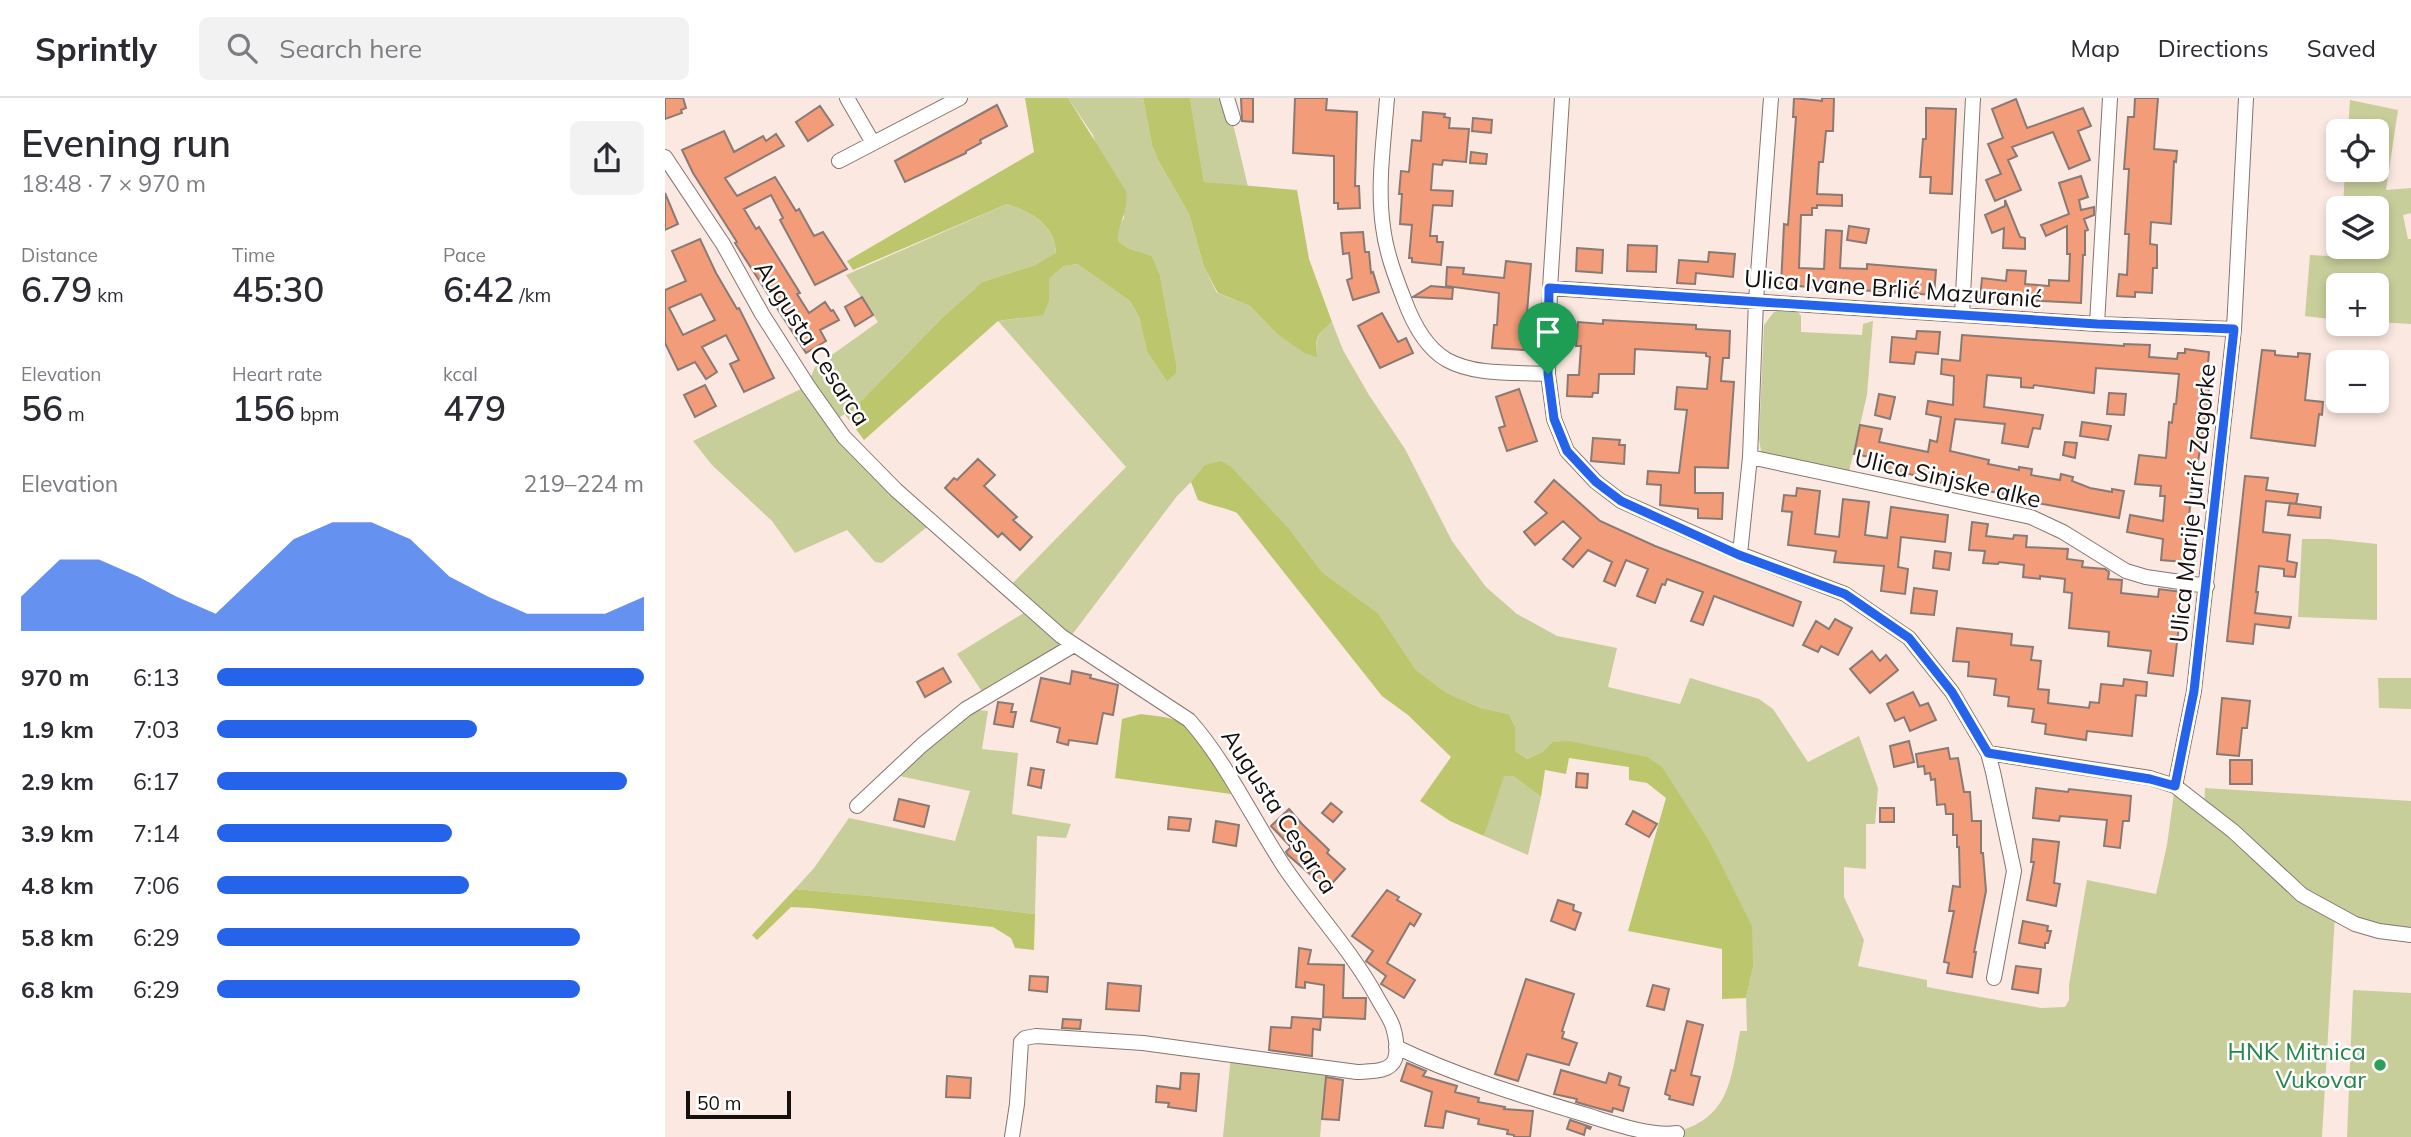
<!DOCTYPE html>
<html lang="en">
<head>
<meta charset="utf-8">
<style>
  :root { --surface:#fff; --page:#f2f2f3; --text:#2b2b33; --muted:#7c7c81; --line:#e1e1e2; --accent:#2563eb }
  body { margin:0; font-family:Mulish,sans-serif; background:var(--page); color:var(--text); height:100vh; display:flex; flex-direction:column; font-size:26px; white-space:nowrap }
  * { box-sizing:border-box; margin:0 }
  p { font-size:23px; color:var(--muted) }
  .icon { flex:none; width:38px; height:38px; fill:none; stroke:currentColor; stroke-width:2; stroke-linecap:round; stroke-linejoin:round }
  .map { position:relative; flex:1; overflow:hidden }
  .side { display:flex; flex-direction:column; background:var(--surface); width:665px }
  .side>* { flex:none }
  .controls { position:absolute; left:1661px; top:21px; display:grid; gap:14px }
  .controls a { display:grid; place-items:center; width:63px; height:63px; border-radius:10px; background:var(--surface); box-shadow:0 4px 10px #0003; font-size:35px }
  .scale { position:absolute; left:21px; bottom:18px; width:105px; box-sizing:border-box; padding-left:7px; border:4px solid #150f0d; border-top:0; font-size:19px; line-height:24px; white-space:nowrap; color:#150f0d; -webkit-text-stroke:5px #fff; paint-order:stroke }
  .pin { position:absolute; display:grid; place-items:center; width:60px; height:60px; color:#fff; margin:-72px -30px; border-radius:50% 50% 50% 0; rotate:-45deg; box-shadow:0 0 7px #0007 }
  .pin .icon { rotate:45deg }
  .round { display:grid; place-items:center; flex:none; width:74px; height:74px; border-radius:10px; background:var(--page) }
  .overview { display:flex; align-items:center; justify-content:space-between; height:119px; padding:0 21px }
  h1 { font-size:38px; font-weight:600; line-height:52px }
  .metrics { display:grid; grid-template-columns:repeat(3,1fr); gap:10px; height:119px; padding:7px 21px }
  .metrics div { display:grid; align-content:center }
  .metrics b { font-size:35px; font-weight:600 }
  .metrics small { font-size:19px; font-weight:400 }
  .metrics p { font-size:19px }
  .chart { height:196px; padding:14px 21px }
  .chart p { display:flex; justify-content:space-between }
  .chart svg { width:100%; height:126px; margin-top:7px; fill:var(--accent); opacity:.7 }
  ul { padding:0 21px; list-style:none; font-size:23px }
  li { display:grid; grid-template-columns:112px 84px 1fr; align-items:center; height:52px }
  li i { height:18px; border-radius:9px; background:var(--accent) }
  header { display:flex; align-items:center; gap:42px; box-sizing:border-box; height:98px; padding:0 35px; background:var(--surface); border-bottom:2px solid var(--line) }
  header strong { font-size:33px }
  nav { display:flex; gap:38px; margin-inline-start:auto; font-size:24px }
  .search { width:490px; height:63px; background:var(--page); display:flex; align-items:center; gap:18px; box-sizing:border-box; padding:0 24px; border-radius:10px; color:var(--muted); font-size:26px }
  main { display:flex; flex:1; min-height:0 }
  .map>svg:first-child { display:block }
</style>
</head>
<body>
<header>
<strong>Sprintly</strong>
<div class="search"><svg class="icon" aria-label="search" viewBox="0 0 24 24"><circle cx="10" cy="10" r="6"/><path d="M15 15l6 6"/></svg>Search here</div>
<nav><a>Map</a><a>Directions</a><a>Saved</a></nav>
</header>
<main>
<section class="side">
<div class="overview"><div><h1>Evening run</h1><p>18:48 · 7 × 970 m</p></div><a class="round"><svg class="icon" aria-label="share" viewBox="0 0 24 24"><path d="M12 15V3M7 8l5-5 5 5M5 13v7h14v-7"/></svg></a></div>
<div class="metrics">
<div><p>Distance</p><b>6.79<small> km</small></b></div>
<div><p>Time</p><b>45:30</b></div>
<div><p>Pace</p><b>6:42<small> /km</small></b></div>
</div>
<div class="metrics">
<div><p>Elevation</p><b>56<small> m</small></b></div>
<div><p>Heart rate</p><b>156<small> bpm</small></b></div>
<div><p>kcal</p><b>479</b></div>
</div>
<div class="chart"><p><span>Elevation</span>219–224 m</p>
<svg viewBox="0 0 160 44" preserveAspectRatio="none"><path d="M0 44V32L10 19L20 19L30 25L40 32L50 38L60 25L70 12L80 6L90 6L100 12L110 25L120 32L130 38L140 38L150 38L160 32V44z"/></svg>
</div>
<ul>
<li><b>970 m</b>6:13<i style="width:100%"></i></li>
<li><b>1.9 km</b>7:03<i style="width:61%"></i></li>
<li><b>2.9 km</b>6:17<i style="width:96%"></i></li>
<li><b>3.9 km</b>7:14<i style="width:55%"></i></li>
<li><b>4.8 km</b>7:06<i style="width:59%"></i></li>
<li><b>5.8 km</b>6:29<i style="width:85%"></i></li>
<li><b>6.8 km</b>6:29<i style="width:85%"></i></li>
</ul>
</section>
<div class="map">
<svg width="1746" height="1039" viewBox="0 0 1746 1039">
  <rect width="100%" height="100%" fill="#fbe8e1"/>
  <path fill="#c7ce9a" d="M403 0H478L487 47 493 62 524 116 539 169 552 195 585 208 613 237 651 260C652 239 650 239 667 224L678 252 704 297 740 351 787 443 821 489 852 516 892 538 952 550 943 589 1015 606 1025 580 1094 601 1108 611 1143 664 1194 638 1213 690 1210 726H1201V771L1179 769V799L1199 842 1193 868 1262 882V889L1376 910 1400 909 1404 902V887L1422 782 1491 796 1502 747 1510 688 1539 710 1540 690 1746 703V837L1670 817 1657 1039H987C1060 1028 1064 998 1075 933H1082L1081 900 1088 869 1063 783 1044 742 997 670 887 644 877 654 862 661 850 653V629L844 616 816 610 782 595 751 572 713 515 657 474 625 432 526 384 512 398 403 542 320 598 292 556 365 511 346 487 461 369 333 223 356 220 384 203V181L399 168 412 166 465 203 474 219 482 253 511 275V264L495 177 487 158 463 150 453 143V129L459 120 454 82 432 51 428 37Z
    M525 0H562L583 89 539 84Z
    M1685 2 1733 12 1721 92 1746 90V115L1738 117 1743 141H1746V226L1712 224V187H1673V222L1640 218 1645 157 1681 159 1682 149H1712V110H1678L1680 72H1712V33H1683Z
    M342 106C367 114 390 127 391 156L370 167 317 184 276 221 197 302 168 325 267 425 217 465 210 464 182 432 130 455 107 423 47 367 28 343 142 288 150 269 213 224 181 177Z
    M1115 212 1132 213 1136 218V234L1197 237 1198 226 1208 223 1202 297 1183 378 1100 358 1096 353 1094 341 1099 227 1109 214Z
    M1637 441H1664L1712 446V522L1633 519Z
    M1713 580H1746V611L1714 610Z
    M301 611 323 613 317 651 353 655 347 716 406 726 401 740 372 738 370 816 268 804 130 791 149 770 184 720 290 743 305 693 225 676Z
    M838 677 848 678 876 699 863 757 819 738Z
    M1688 892 1746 895V1039H1682Z
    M566 957 661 969 655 1039H558Z"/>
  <path fill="#bbc66d" d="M360 0H403L461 93C464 116 453 122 453 143L463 150 487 158 495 177 511 264V275L502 283 482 253 474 219 465 203 412 166 399 168 384 181V203L378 217 333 223 199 342 179 315 197 302 276 221 317 184 370 167 391 155C390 127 367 114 342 106L188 172 182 163 369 54Z
    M478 0H525L539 84 632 92 644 161 667 224C651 238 650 239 652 260L640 255 613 237 585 208 553 195 539 169 524 116 493 62 487 47Z
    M556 363 565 368 625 432 657 474 713 515 751 572 782 595 816 610 844 616 850 629V653L862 661 877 654 887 644 904 643 982 659 997 669 1044 742 1087 828 1088 869 1081 900 1057 901V851L963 833 1001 700 982 685 964 682V669L904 660 901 676 880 672 876 699 848 678H839L819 738 785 723 755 703 786 659 743 617 717 598 572 415C559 409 546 408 533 402L526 384 540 367Z
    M476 616C488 618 503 618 514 624 532 633 555 678 566 696L450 680 457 621Z
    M130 791 268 804 370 816 369 852 350 850 346 840 328 829 146 810 126 809 92 842 87 837Z"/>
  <path fill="#f29c7a" stroke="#8a7a74" stroke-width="2" fill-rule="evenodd" d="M0 0H18L21 10 16 12 17 15 0 21Z
    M576 0H588V24L577 23Z
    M630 0H662L661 12 692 14 690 88H694L695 110 673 111V105H669V58L628 55Z
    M1129 0 1157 3V0H1169L1168 33H1161L1158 64H1154L1152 96 1177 97V108L1152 107V110H1147V117H1136L1134 170 1159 171 1161 132 1177 133 1175 170 1202 171V166L1271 172 1269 197 1116 187 1119 126 1123 127 1131 19H1128Z
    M1470 0H1493L1489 51 1512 53 1511 64 1509 63 1506 126 1486 124 1485 146 1492 147V170H1488L1487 195 1470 194V199L1452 198 1454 176 1462 177 1464 136H1460L1464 71H1459L1463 19H1469Z
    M1351 1 1362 30 1418 10 1426 28 1413 33 1425 62 1404 71 1388 34 1347 49 1352 58 1343 62 1356 92 1330 103 1321 82 1336 76 1323 46 1338 40 1327 11Z
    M332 7 342 28 315 42 316 45 301 53V55L240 84 230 63Z
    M155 8 168 27 143 43 131 24Z
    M1261 10 1291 11 1287 96 1265 95 1266 79H1255L1258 41H1261Z
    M758 14 780 16 779 19 785 20 784 30 804 31 801 64 778 62 777 67 768 66 766 92 788 93 787 108 768 107 765 138H772V144H778L776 167 747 164V160H744L747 127 735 126 737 96H734L736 73 744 74 747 42 756 43Z
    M808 20 827 22 826 35 807 33Z
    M59 33 69 54 98 38 101 43 111 36 119 48 60 80 72 98 110 79 131 113 134 111 149 138 158 134 182 171 150 187 115 122 118 120 106 97 79 111 91 131 94 129 135 195 132 196 144 215 160 204 166 213 168 212 174 222 155 232 161 243 141 255 70 145 72 144 28 75 17 52Z
    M806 54 822 56 821 66 805 65Z
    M1416 78 1423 99 1414 102 1416 112 1429 109V117L1419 121 1423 132 1420 133V157H1418L1416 205 1315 200 1317 180 1341 183 1342 172 1361 173 1360 186 1384 188V182L1404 183 1405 156H1402V128L1381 138 1376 127 1404 116 1394 85Z
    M0 95 13 126 0 132Z
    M1340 102 1355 139 1360 140V151L1338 150 1339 130 1327 135 1320 117 1340 108Z
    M1184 128 1204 131 1201 145 1182 142Z
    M698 134 700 154H704L706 175 708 174 714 194 688 202 682 182 687 180 684 155 678 156 676 135Z
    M35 141 51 175 72 211 74 210 109 280 79 294 65 266 74 262 61 237 37 249 52 274 41 281 30 264 13 272 0 245V192L21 183 7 153ZM36 196 50 222 18 237 4 210Z
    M963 147 992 148 991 174 962 173Z
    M912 150 938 152 937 175 911 173Z
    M1044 154 1070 156 1068 179 1031 175 1030 186 1012 185 1014 162 1043 164Z
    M841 163 866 166 859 252 827 250 829 227H832L834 195 781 188 782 169 799 170 798 176 839 180Z
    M766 188 788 190 787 201 748 199Z
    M197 199 208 217 190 228 180 209Z
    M717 215 733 244 741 240 748 255 715 270 693 228Z
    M938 222 1031 227V231L1065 233 1064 260H1058L1056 283 1069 284 1063 370 1030 369V395H1058L1057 421 1033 420V411L995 407 996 387 982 386 983 373 1014 375 1022 312 1010 311 1012 289 1042 291 1045 259 1041 258V255L970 251 969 276H934L933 295H928L927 299 902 298 903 277H914L916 248H911L913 224 938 226Z
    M1252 233 1275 234 1273 256 1251 254 1249 266 1225 264 1227 239 1251 241Z
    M1297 237 1459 248V246L1485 247 1484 259 1512 261 1513 255H1520V251L1544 254 1542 279 1545 280 1543 301 1533 364 1530 363 1519 464 1496 462 1498 441 1462 434 1465 417 1498 423 1500 398H1495L1496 388 1470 386 1474 357 1501 360 1504 324 1507 325 1509 306H1511L1514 276 1431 270 1429 295 1369 287 1368 290 1356 289V280L1322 277 1319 309 1378 317 1375 331 1368 330 1363 349 1337 345 1340 326 1290 321 1285 353 1324 362 1323 366 1354 372V369L1367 371 1366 377 1395 382 1396 376 1408 379 1407 383 1425 390 1447 394V391L1459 393 1454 420 1372 405V403L1299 388 1249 381V377L1218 371 1220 362 1189 356 1195 327 1217 331 1214 344 1263 354 1265 342 1272 344 1276 319 1261 316 1263 303 1288 307 1289 278 1276 276 1277 261 1295 263Z
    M1597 252 1610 253V257L1633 259V255L1645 256 1640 302 1658 304 1657 317 1654 316 1650 348 1586 340Z
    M40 287 51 308 30 319 19 297Z
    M854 291 872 343 842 353 834 330 840 328 831 299Z
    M1444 295 1461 296 1459 317 1442 316Z
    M1214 296 1230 299 1225 321 1210 317Z
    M1417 324 1446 328 1443 342 1415 338Z
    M928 340 955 342 954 347H960L959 366 926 363Z
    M1400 344 1412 345 1410 360 1398 357Z
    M313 361 330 377 319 388 352 419 348 422 367 439 355 452 337 435 333 439 280 390 289 380 292 382Z
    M1580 378 1603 380 1601 392 1633 396 1631 406 1601 403 1598 434 1625 437 1622 463 1632 465 1630 479 1619 478V471L1594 468 1591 494H1593L1590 515 1626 519 1624 530 1590 526 1588 546 1562 543Z
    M889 382 935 423 990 448 1136 504 1128 528 1049 498 1038 527 1026 523 1038 494 1002 481 1000 487 997 486 990 505 972 498 983 471 961 462 950 488 939 483 947 464 923 452 908 469 898 461 916 440 898 423 870 447 859 434 882 415 870 404Z
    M1132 390 1155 393 1150 436 1174 439 1178 401 1204 404 1200 437 1222 440 1226 409 1283 417 1280 444 1236 439 1233 469 1243 471 1240 496 1216 493 1219 468 1169 464 1171 453 1123 447 1127 414 1117 413 1119 397 1131 398Z
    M1625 405 1656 409 1655 420 1623 417Z
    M1307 424 1323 426 1321 438 1348 441 1349 437 1362 438 1361 449 1403 451 1402 461 1418 463 1417 469 1440 471 1444 474 1443 481 1457 482 1456 495 1493 499 1494 491 1518 494 1508 578 1483 575 1486 553 1443 548 1444 534 1404 530 1407 495 1399 494 1400 481 1375 478V481L1358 479 1359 467 1334 464 1333 466 1318 465 1320 453 1304 452Z
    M1270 453 1286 455 1284 472 1268 470Z
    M1249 490 1272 493 1269 517 1246 515Z
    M1170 521 1187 530 1173 557 1156 548 1153 554 1138 547 1151 523 1164 531Z
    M1292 530 1347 536 1346 547 1368 549 1366 562 1376 563 1373 591 1384 592 1383 605 1424 610 1425 604 1434 605 1436 586 1458 588 1459 581 1482 584 1481 598 1471 597 1467 638 1422 633 1421 642 1380 636 1381 626 1367 624 1369 611 1343 608 1344 599 1329 597 1331 581 1303 578 1304 564 1288 563Z
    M1207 553 1215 563 1221 557 1233 572 1205 595 1185 571Z
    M278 570 286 584 260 599 252 584Z
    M407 573 426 577 425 580 453 587 448 617 438 615 432 646 404 642 403 647 392 644 395 630 366 623 376 580 405 586Z
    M1248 594 1255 608 1263 605 1271 622 1245 633 1239 619 1230 623 1222 606Z
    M1557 600 1585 603 1582 630H1577L1574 658 1552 656Z
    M333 604 348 606 346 614H351L348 629 329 626Z
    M1244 643 1249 664 1229 669 1225 648Z
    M1283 650 1285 661 1293 660 1299 694H1305L1307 723H1316V755H1318L1321 793 1309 854H1311L1307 879 1282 875 1284 865 1279 864 1289 813H1284L1288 788 1295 789 1294 749H1292V737H1288V716H1281L1280 706 1272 707 1270 681 1266 682 1265 675 1260 676 1259 668 1253 669 1251 656Z
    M1565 662H1587V686H1565Z
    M366 670 379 672 376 690 363 687Z
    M912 675 923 676 922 690 911 689Z
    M1371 690 1403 694 1404 691 1466 698 1464 723H1458L1455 750 1439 748 1442 722 1395 718 1394 723 1368 720Z
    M234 701 264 708 259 729 229 722Z
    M666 705 677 714 668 724 657 715Z
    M1215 710H1229V724H1215Z
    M624 711 637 726 664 752 662 755 680 771 662 791 623 757 621 754 626 749 606 728Z
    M968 713 992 726 984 739 961 726Z
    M504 719 526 721 524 733 503 731Z
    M551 723 574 727 571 748 548 744Z
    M1368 741 1394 744 1389 785 1395 786 1391 808 1362 802 1369 764H1366Z
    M722 792 734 799 732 802 756 816 749 828 745 825 722 865 750 882 739 900 716 886 721 878 701 863 708 853 687 838Z
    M893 802 909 807 908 812 916 815 910 832 886 823Z
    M1358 823 1383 828 1382 833H1386L1383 845H1380V850L1354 845Z
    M634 850 646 852 643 866 679 867 678 900H701L700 921 658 919 659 887 640 884V890L631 889Z
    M1351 868 1376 871 1373 895 1347 891Z
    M365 878 383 879 382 894 364 892Z
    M861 881 909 896 897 933 899 934 897 940 912 945 904 967 862 956 853 983 830 976Z
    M443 885 476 888 474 913 441 911Z
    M988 887 1004 891 999 912 982 908Z
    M627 919 656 921 655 932 648 931 647 958 604 952 606 929 626 930Z
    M398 921 416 922 415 931 397 930Z
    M1022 923 1038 927 1026 977 1035 979 1028 1007 1004 1001 1005 998 1000 996 1006 972 1010 973Z
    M742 965 761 973 758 978 792 988 790 994 814 1000 813 1004 840 1009 839 1011 868 1013 865 1039H849V1037L842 1036 843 1032 813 1026 814 1021 781 1013 778 1030 760 1028 767 994 736 983Z
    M896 972 941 985 944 975 956 979 954 987 964 990 958 1013 948 1010 947 1014 932 1010 911 1004 912 1001 889 996Z
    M516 975 534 976 531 1013 503 1009 504 1005 491 1004 492 988 515 991Z
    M282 978 306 980 305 1000 281 999Z
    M661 979 678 982 674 1022 657 1021Z
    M905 1022 926 1029 925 1031 921 1029 919 1037 902 1031Z"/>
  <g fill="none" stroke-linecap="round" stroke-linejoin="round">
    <g stroke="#85756f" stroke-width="16">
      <path id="minor" d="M182 0 208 45
        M562 0 568 20
        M722 0C719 42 712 87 718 129 721 154 730 178 739 201 747 223 761 250 782 262 811 278 851 274 883 276
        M897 0 885 190 883 276 889 321 902 353 931 384 956 403 1075 456 1180 496 1244 540 1287 594 1323 655 1328 674 1349 773 1329 880
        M0 59 58 146 97 216 143 288 179 339 231 392 396 538 524 622C561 663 588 722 620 770 650 814 687 853 713 901 718 910 725 920 728 929 731 938 733 952 730 961 725 975 704 973 692 974L478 945 371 938 360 940 356 944 352 1006 347 1039
        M174 63 295 0
        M885 190 1432 226 1569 231
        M1297 217 1308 0
        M1432 226 1445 0
        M1085 359 1366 419 1398 434 1461 473 1481 479 1542 488
        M1075 456 1085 359 1091 203 1106 0
        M1323 655 1485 680 1510 688 1568 733 1637 797 1690 826 1714 833 1746 837
        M1510 688 1529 593 1569 231 1581 0
        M192 708 257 647 301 611 409 547
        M731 949C792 978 854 997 918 1016 945 1024 984 1039 1012 1035"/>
    </g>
    <use href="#minor" stroke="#fff" stroke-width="14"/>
  </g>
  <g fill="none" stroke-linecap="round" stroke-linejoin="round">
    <g stroke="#fff" stroke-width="14">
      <path id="route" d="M884 190 1432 226 1569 231 1529 593 1510 688 1485 681 1323 655 1287 594 1244 540 1180 496 1074 457 956 403 931 384 916 368 902 353 889 321 883 276Z"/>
    </g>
    <use href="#route" stroke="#2563eb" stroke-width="9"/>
  </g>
  <circle fill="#2e9e5b" stroke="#fff" stroke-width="2.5" cx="1715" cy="967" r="7"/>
  <g text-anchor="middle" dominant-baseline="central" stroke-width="5" stroke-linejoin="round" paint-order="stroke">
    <g font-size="24" fill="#150f0d" stroke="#fff">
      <text transform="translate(1228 190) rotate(4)">Ulica Ivane Brlić Mazuranić</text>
      <text transform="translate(148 245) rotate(57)">Augusta Cesarca</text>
      <text transform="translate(1283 380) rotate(13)">Ulica Sinjske alke</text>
      <text transform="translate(1527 405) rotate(-84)">Ulica Marije Jurić Zagorke</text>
      <text transform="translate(615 713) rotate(57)">Augusta Cesarca</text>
    </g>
    <g font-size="24" fill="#27864d" stroke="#fff" text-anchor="end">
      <text x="1701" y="953">HNK Mitnica<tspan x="1701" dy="28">Vukovar</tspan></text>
    </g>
  </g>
</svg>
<div class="controls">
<a><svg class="icon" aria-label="locate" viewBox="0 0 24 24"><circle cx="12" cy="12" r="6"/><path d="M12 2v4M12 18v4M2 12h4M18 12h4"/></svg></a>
<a><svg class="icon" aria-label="layers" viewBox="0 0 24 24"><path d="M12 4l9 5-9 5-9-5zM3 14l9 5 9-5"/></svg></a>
<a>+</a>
<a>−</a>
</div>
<div class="scale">50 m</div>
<div class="pin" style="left:883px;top:276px;background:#1e9e55"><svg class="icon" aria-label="arrive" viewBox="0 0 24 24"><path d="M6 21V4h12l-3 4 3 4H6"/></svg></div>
</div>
</main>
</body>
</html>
